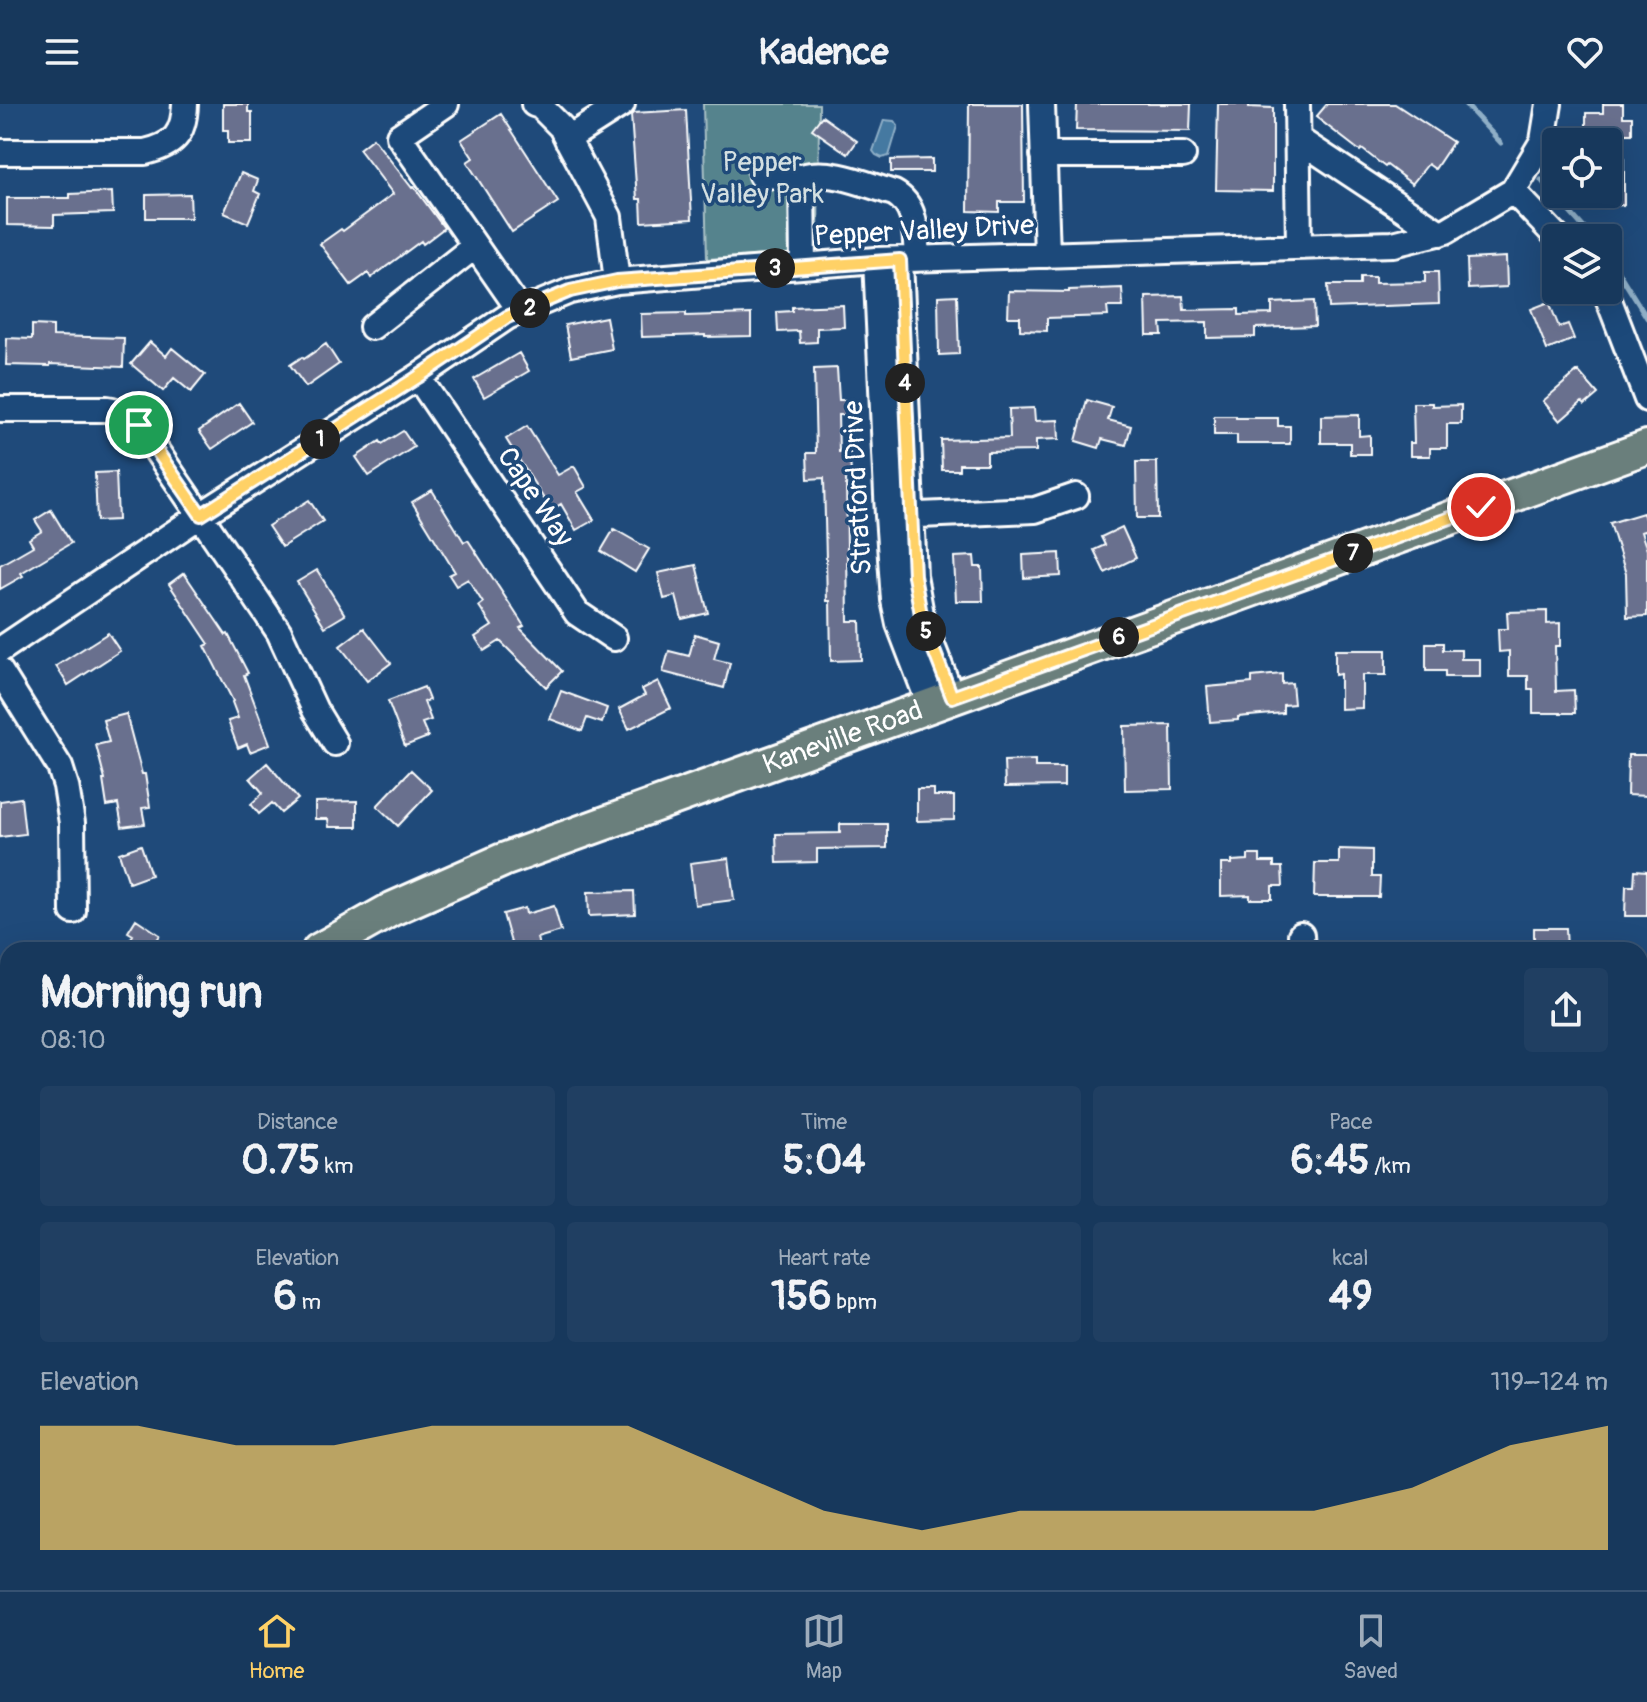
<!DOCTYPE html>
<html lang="en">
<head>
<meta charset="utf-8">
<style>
  :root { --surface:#17385c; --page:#203f62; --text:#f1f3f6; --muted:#9eacbb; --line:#365272; --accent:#ffd166 }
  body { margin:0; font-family:Pangolin,sans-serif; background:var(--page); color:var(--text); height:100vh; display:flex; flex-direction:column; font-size:30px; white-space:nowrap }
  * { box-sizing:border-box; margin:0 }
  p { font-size:26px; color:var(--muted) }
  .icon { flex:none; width:44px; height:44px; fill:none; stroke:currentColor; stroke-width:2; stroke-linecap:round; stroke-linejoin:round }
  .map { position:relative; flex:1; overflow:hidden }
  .details { position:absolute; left:0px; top:838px; width:1648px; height:648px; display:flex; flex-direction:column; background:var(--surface); border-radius:24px 24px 0 0; box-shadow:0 8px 32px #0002,0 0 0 2px var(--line) }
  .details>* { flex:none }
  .tools { position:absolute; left:1542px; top:24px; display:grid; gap:16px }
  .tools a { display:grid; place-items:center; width:80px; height:80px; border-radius:8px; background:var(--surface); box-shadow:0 8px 32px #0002,0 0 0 2px var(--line); font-size:40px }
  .pin { position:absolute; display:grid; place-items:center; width:68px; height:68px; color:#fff; margin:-34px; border:4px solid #fff; border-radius:50%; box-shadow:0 2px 8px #0007 }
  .km { position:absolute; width:40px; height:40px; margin:-20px; border-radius:50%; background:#222; color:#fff; font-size:22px; line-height:40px; text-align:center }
  .round { display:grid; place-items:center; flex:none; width:84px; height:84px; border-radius:8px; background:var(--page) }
  .summary { display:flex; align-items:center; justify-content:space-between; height:136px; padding:0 40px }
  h1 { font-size:44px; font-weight:700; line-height:60px }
  .metrics { display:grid; grid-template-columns:repeat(3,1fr); gap:12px; height:136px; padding:8px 40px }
  .metrics div { display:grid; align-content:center; border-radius:8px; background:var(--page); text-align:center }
  .metrics b { font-size:40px; font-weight:700 }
  .metrics small { font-size:22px; font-weight:400 }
  .metrics p { font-size:22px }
  .chart { height:224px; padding:16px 40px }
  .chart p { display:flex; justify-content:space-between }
  .chart svg { width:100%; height:144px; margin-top:8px; fill:var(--accent); opacity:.7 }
  header { display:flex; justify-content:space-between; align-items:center; height:104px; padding:0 40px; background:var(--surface); font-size:36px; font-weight:700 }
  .tabs { display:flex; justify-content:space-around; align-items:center; height:112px; border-top:2px solid var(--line); background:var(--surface); font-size:22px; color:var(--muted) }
  .tabs a { display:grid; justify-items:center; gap:4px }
  .tabs .current { color:var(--accent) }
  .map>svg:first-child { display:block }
</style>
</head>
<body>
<header><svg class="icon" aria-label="menu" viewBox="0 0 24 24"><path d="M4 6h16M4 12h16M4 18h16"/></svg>Kadence<svg class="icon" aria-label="heart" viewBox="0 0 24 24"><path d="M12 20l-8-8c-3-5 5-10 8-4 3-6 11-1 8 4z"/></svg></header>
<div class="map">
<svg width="1647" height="1486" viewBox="0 0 1647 1486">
  <rect width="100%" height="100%" fill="#1f4a7a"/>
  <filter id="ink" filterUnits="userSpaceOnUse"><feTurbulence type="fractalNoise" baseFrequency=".0125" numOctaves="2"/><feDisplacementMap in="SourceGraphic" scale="16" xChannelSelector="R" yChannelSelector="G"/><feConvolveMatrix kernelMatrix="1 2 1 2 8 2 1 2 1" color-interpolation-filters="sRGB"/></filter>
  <g filter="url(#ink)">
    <path fill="#355580" d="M0 1239H8V1478H1236V1486H0Z"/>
    <path fill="#54838d" stroke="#aac1c6" stroke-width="2" d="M703 0H819L818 148 707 155Z"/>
    <path fill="#4479a1" stroke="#8fafc7" stroke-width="2" d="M884 16 894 17 898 22 889 52 882 54 876 51 873 47Z"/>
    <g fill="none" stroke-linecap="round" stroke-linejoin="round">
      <path stroke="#8fafc7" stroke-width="5" d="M1465 0 1501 39
        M1541 76 1593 134
        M1608 151 1647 214"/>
    </g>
    <path fill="#69708e" stroke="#fff" stroke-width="2" d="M223 0H248V8H252V39H228V26H223Z
      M969 0H1023L1024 98H999V108L968 107Z
      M1077 0H1191L1190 27 1076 26Z
      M1218 0H1249V3L1273 4V87L1216 86Z
      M1327 0H1395L1453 38 1435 65 1428 60 1412 80 1387 61 1385 63 1362 45 1360 47 1316 13Z
      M1603 0H1623V13H1632V30H1624V101L1608 102V32H1586V9H1603Z
      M686 6 692 115 642 118 641 95H637L631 11 633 9Z
      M501 10 558 98 512 128 467 58 473 54 461 36Z
      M822 12 857 37 848 50 812 25Z
      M373 34 412 84 414 83 444 124 423 140 421 137 371 174 368 169 351 181 320 140 341 125 343 127 393 90 359 45Z
      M932 55V68H891V56Z
      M241 69 258 76 254 87 260 90 248 119 224 109Z
      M112 88 113 109 54 111V122L7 121V94H70V90Z
      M190 90 191 114H146V91Z
      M1506 153 1507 183 1468 185 1467 155Z
      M1425 168H1438L1439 200 1329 204 1328 181H1360V173H1375V179L1425 178Z
      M1122 184 1123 203H1107L1108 212 1047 214V227L1020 226V213H1008L1009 187 1069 188V186Z
      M957 191 959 250 939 251 938 192Z
      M1183 192 1184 206 1239 205V211L1272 210V199L1314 197 1315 222 1255 224V233L1207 234V218L1161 219 1162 231H1147L1146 193Z
      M1549 198 1559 223 1568 220 1574 235 1547 246 1531 205Z
      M843 201 844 223 817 224V238L800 239 799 227 778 228 777 208 792 207V203Z
      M686 209V212L751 210V232L705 233V231L642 233 641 210Z
      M606 213 612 245 571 253 565 221Z
      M32 221 53 222V232L124 234 123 263 50 260V262L6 261 7 234 32 235Z
      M150 238 166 252 172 244 205 271 191 288 174 274 163 287 131 260Z
      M326 240 339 260 306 283 290 261 302 253 304 255Z
      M519 249 529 267 484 293 474 275Z
      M837 264 839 296H846L847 311H838L839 348H850L851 373 846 374 848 517H860L861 556 831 557 830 497H827L824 374 808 375 807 349H816L814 265Z
      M1578 267 1598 290 1585 301 1582 298 1560 317 1543 297Z
      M1087 296 1112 303 1108 316 1131 322 1126 341 1102 335 1099 344 1076 337Z
      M239 299 252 318 212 345 199 327Z
      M1413 299H1432V302L1461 301V320H1447V344H1430V352H1410V339H1414Z
      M1034 304 1035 317 1058 316 1059 335 1036 336V347L987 348V360H959V366H942L941 336 1010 334 1009 305Z
      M1359 311V332L1370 331V350H1350V339H1321V312Z
      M1214 312H1236V314H1278V322H1290V340H1237V331H1214Z
      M527 322 558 371 574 362 586 383 577 388 594 416 576 426 561 400 551 406 506 335Z
      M403 327 414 343 369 372 356 353 380 337 382 340Z
      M1136 358H1157L1158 414H1137Z
      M116 368 118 416 97 417 95 369Z
      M432 386 464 438 468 436 524 522 520 524 562 567 546 583 500 537 484 547 475 533 492 522 479 502 483 499 468 475 456 482 449 471 455 468 412 398Z
      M309 396 323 417 282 443 268 422Z
      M51 406 71 439 21 469 23 472 0 485V461L33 442 29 435 42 427 35 416Z
      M1643 409 1647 422V426L1641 428 1647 446V512L1627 513 1626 470 1610 419Z
      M1122 423 1136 454 1105 469 1094 446 1105 441 1101 433Z
      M614 425 649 445 635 468 601 447Z
      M1060 449 1061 472 1024 474 1023 451Z
      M974 452 975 463H982L983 497H956L954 453Z
      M696 461 708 509 682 515 676 492 664 495 658 469Z
      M317 466 345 511 325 523 297 478Z
      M184 469 226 531 228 530 248 569 244 571 270 640 250 648 247 640 238 644 228 617 238 614 232 598 233 597 205 542 209 540 169 480Z
      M1547 507V520L1560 519V542H1555L1556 587 1574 586 1575 609H1533V585H1528V572H1509V547L1499 548 1498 525H1508L1507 508Z
      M364 524 391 559 367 577 340 542Z
      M108 529 120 547 68 581 56 562Z
      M695 530 719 537 714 555 730 559 724 584 663 568 669 547 689 552Z
      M1426 539H1443V546H1461V555H1480V573H1445V567H1426Z
      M1335 546H1386V571H1362V604L1340 605V570L1335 571Z
      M1282 570V580L1292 579 1294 600 1283 601V609L1238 613V616L1210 618 1207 583 1252 579V573Z
      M658 577 671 604 629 625 619 605 645 591 642 585Z
      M424 583 429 596 424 598 431 616 422 619 428 633 405 642 388 597Z
      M561 587 607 604 602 619 587 614 582 627 550 615Z
      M126 610 142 670H145L150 703 142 704 145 720 122 723 118 700 107 702 103 676H105L96 641 109 638 103 616Z
      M1171 621 1172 685 1125 686 1124 622Z
      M1628 651H1647V692L1627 691Z
      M1035 656V663H1064V682L1005 683 1004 657Z
      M267 659 298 695 281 709 272 699 259 710 251 700 263 689 250 674Z
      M411 666 432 686 398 722 377 702Z
      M917 685H934V692H954V716L917 717Z
      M21 694 25 730 0 733V697Z
      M357 697V723H329L328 715H315V698Z
      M840 720H887V744L817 745V758L777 759 776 730 840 729Z
      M141 741 151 771 129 779 119 749Z
      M1339 745 1372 746V773H1380L1379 793H1314L1315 759H1339Z
      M1248 751H1260V758H1274V763H1282L1283 782H1272V795H1250V791L1221 792V760H1232V757L1248 756Z
      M729 754 734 796 695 801 690 759Z
      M1635 766 1647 767V812H1625L1626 782H1634Z
      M634 787 635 810 589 812 588 788Z
      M554 802 561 827 537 834 540 846H513L503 810 525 804 526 810Z
      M136 815 160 831 151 846H123L133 831 128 828Z
      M1534 824H1566L1567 846H1534Z"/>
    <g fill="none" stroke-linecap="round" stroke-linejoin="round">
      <g stroke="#fff" stroke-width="30">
        <path id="minor" d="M446 0 399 32 521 208
          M534 0 540 2 561 23 609 113 617 177
          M1042 0 1047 151
          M1297 0 1299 143
          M567 35 622 0
          M1298 35 1440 129
          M0 48H145C174 41 184 31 185 0
          M1043 51H1183
          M761 71 802 73 803 162
          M802 73C830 64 867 81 894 89 918 102 915 131 917 155
          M1513 87 1558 134
          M876 156 888 412 894 496 899 520 930 601
          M900 156 914 472 922 516 952 593
          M1605 186 1647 295
          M372 223 475 142
          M418 273 577 509 614 534
          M0 305H107C121 307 129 313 139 321L279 528 315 606 335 639
          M897 412 1035 406 1076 392
          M0 546 201 411 418 273 507 213 570 187 617 177 876 156 1393 140 1446 127 1513 87 1543 37 1549 0
          M0 567 60 663 66 682 72 719 73 807
          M1301 831 1302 846
          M1640 956 1647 955
          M0 1066 8 1061
          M1640 1267 1647 1254
          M0 1390 8 1212
          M0 1472H8
          M105 1478 171 1482
          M1004 1479 1032 1478
          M500 1486V1478
          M969 1486V1478"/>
      </g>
      <g stroke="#fff" stroke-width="38">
        <g id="major">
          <path id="s1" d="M319 846 392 805 503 756 1647 343"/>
          <path d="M0 993 8 992"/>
        </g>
      </g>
      <use href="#minor" stroke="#1f4a7a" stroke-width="24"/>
      <use href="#major" stroke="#6b7f7c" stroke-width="32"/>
    </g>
  </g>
  <g fill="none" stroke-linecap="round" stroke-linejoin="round" filter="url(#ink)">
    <g stroke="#fff" stroke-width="16">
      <path id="route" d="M139 321 201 411 418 273 507 213 570 187 617 177 900 156 914 472 922 516 952 593 1481 403"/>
    </g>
    <use href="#route" stroke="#ffd166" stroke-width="10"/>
  </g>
  <g text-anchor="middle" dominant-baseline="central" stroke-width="7" stroke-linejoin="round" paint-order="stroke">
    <g font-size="28" fill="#d4e0e2" stroke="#1f4a7a">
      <text x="762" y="58">Pepper<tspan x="762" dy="32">Valley Park</tspan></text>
    </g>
    <g font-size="28" fill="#fff" stroke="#1f4a7a">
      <text transform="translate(924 127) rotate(-3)">Pepper Valley Drive</text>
      <text transform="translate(858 384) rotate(-93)">Stratford Drive</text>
      <text transform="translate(535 393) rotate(56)">Cape Way</text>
      <text stroke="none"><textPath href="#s1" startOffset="566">Kaneville Road</textPath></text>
    </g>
  </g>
</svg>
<div class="tools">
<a><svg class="icon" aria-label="locate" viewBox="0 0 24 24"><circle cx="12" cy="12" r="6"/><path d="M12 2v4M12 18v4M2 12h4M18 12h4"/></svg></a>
<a><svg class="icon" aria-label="layers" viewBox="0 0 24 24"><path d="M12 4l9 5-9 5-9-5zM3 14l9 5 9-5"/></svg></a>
</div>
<div class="pin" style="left:139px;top:321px;background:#1e9e55"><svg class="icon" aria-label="arrive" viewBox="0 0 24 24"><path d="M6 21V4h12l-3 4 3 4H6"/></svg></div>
<div class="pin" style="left:1481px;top:403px;background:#d93025"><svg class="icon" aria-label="check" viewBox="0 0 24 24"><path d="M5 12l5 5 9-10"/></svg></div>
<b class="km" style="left:320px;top:335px">1</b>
<b class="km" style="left:530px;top:204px">2</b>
<b class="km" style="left:775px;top:164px">3</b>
<b class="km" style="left:905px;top:279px">4</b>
<b class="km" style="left:926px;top:527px">5</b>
<b class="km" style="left:1119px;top:533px">6</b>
<b class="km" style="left:1353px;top:449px">7</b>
<section class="details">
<div class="summary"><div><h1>Morning run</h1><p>08:10</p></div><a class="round"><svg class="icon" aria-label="share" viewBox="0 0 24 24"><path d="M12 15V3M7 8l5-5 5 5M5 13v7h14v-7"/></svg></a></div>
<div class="metrics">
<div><p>Distance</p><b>0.75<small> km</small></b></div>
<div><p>Time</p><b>5:04</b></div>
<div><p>Pace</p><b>6:45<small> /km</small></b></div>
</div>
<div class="metrics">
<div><p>Elevation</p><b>6<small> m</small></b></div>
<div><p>Heart rate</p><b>156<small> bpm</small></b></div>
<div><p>kcal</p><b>49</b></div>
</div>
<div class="chart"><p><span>Elevation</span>119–124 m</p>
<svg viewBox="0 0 160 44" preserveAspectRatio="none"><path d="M0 44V6L10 6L20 12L30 12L40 6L50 6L60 6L70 19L80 32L90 38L100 32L110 32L120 32L130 32L140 25L150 12L160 6V44z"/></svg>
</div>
</section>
</div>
<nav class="tabs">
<a class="current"><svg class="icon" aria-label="home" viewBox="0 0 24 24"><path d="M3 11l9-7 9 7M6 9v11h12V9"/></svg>Home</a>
<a><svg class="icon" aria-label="map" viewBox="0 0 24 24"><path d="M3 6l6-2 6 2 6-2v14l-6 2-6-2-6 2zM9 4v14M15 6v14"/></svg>Map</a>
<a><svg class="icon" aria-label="saved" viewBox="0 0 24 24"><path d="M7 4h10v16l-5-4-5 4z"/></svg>Saved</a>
</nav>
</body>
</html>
